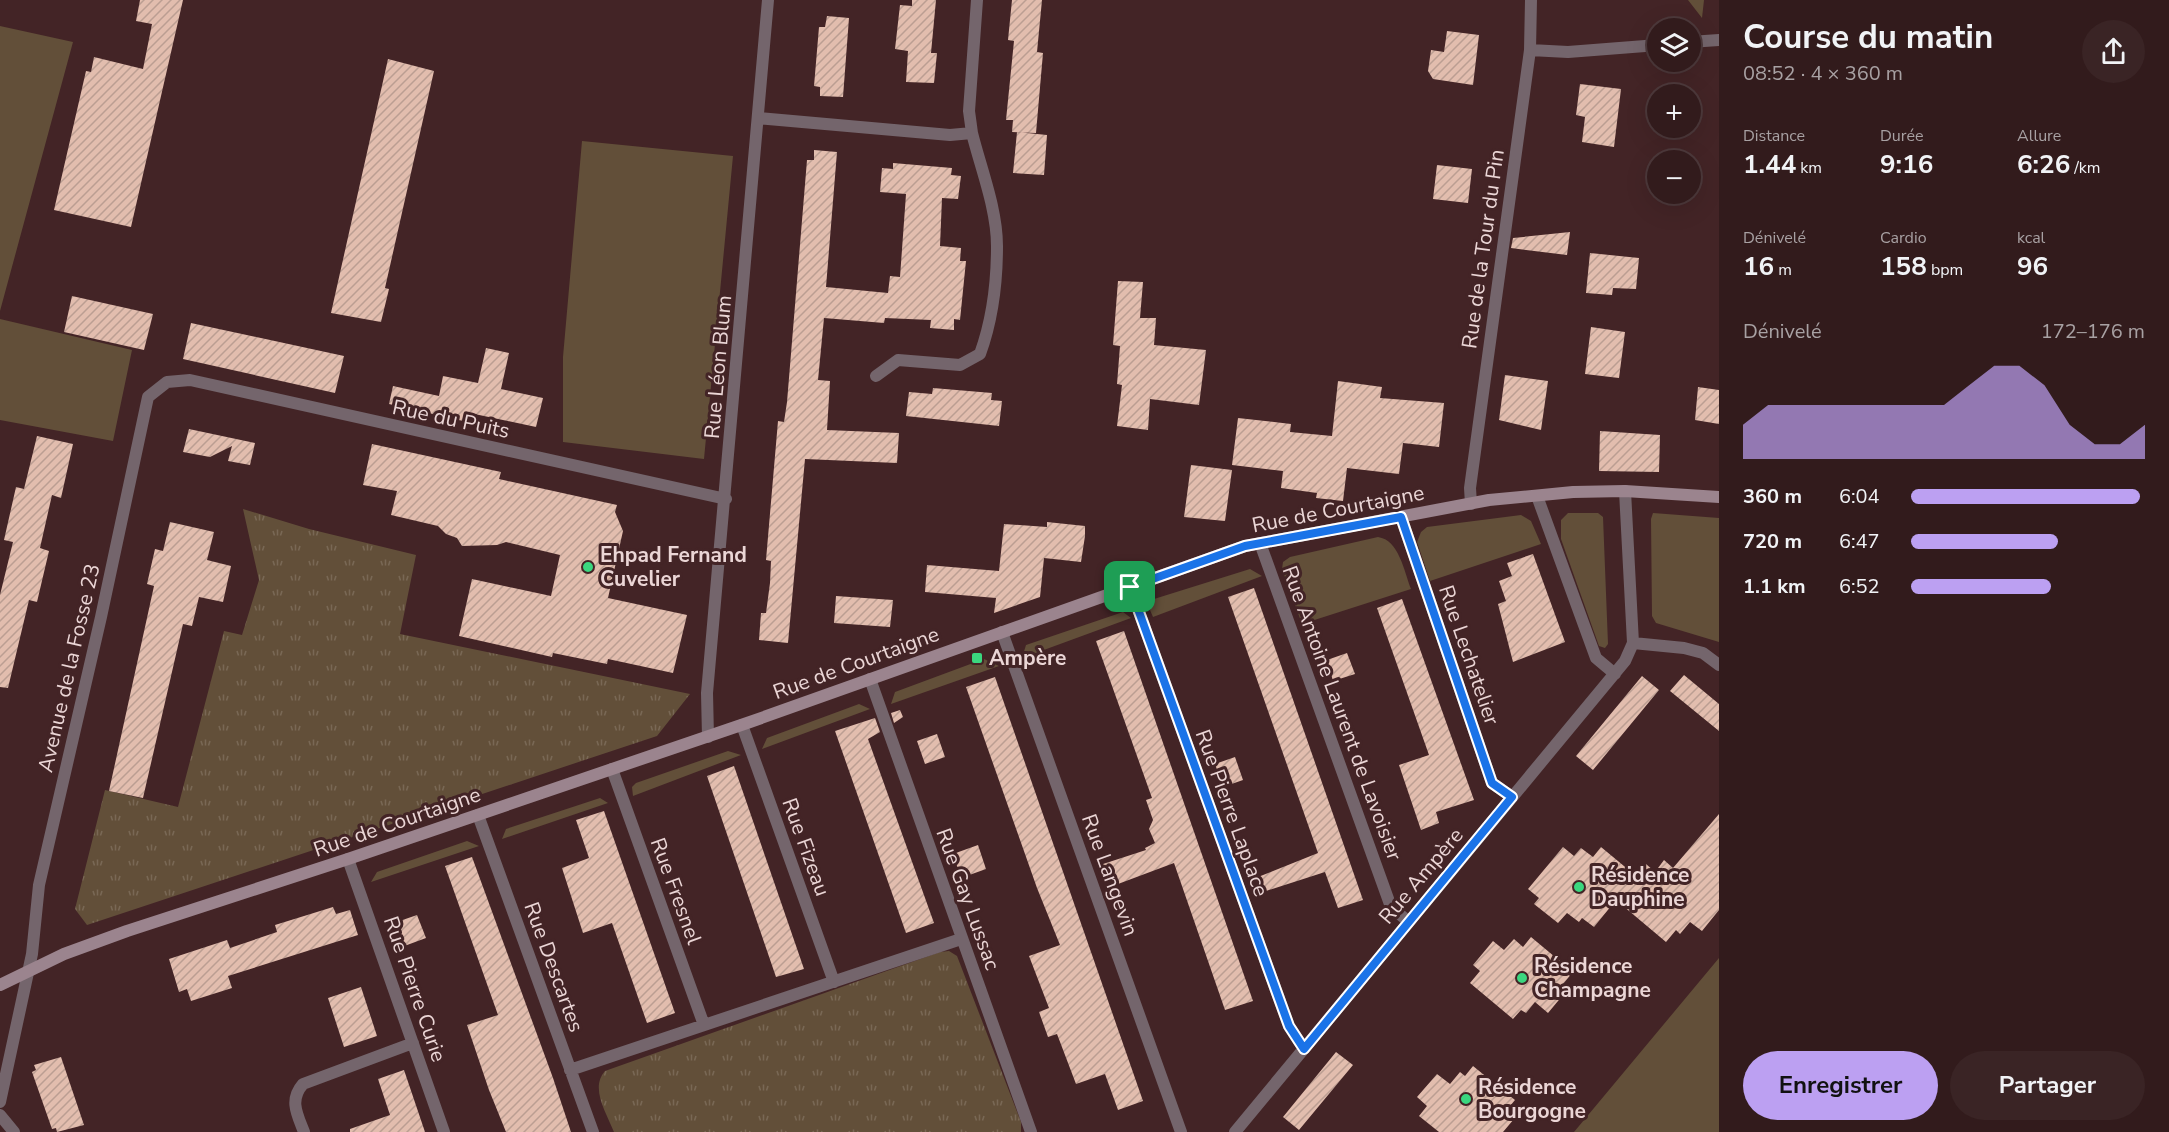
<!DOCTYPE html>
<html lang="fr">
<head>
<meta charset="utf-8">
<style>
  :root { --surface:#321b1c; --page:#3a2425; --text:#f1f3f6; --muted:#a8a1a3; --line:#4d393b; --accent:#bca0f2 }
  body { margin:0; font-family:"Nunito Sans",sans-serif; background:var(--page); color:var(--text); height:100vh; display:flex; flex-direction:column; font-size:22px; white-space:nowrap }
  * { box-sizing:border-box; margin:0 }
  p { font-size:20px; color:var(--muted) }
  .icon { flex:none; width:33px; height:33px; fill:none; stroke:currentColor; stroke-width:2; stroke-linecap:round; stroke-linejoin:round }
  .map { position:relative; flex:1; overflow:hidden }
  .drawer { display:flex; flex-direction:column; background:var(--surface); width:450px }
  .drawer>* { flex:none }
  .controls { position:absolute; left:1647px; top:18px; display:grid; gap:12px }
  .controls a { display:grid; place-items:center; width:54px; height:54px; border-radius:50%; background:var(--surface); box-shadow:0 6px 24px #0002,0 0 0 2px var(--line); font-size:30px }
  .pin { position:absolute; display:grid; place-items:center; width:51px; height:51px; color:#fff; margin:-26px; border-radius:12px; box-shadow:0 3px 9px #0006 }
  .round { display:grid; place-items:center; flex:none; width:63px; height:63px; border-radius:32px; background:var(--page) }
  .summary { display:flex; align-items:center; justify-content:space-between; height:102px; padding:0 24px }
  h1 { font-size:33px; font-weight:700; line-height:45px }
  .stats { display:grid; grid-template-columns:repeat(3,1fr); gap:9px; height:102px; padding:6px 24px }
  .stats div { display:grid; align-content:center }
  .stats b { font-size:26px; font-weight:700 }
  .stats small { font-size:16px; font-weight:400 }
  .stats p { font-size:16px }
  .chart { height:168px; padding:12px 24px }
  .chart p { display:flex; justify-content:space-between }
  .chart svg { width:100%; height:108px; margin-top:6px; fill:var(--accent); opacity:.7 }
  .cta { display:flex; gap:12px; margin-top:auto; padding:12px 24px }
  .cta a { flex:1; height:69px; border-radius:36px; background:var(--accent); color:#111; font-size:24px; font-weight:700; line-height:69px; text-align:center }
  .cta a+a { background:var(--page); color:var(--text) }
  ul { padding:0 24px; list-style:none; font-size:20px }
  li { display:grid; grid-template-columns:96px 72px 1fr; align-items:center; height:45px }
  li i { height:15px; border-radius:8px; background:var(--accent) }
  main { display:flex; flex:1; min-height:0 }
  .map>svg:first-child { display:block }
</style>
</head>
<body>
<main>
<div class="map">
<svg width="1719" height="1132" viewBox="0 0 1719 1132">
  <defs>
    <pattern id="park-tufts" width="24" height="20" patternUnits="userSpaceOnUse" patternTransform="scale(1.5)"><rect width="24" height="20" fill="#624f39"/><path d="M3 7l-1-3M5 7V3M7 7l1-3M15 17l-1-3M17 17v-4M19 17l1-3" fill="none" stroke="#796855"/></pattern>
    <pattern id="building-hatch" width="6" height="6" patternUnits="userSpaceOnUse" patternTransform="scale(1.5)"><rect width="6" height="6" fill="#e2bdae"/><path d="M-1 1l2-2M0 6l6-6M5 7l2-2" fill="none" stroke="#bb9e92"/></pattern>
  </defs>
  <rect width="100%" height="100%" fill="#432426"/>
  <path fill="#624f39" d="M1686 0H1704L1702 18 1688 0Z
    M0 26 73 42 0 311Z
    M582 141 733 156 704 459 563 442V357Z
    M0 319 132 350 113 441 0 420Z
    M1568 513H1598L1603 517 1608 644 1605 648 1599 646 1561 539V520Z
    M1653 513 1719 518V642L1656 623 1652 616 1651 519Z
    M1521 515 1531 521 1541 544 1430 581 1417 542 1421 532 1427 527Z
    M1378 537C1399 540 1404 571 1411 589L1302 624 1282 569 1283 562 1290 557Z
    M1250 569 1262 576 1153 617 1150 610 1154 599Z
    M1123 612 1131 618 1022 658 1026 645Z
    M984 659 999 666 891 704 895 692Z
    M859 704 870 709 762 749 767 738Z
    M728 751 741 755 633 796 632 787 636 783Z
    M600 798 608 803 502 839 506 829Z
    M467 841 479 846 371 882 377 872Z
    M1719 958V1132H1574Z"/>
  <path fill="url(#park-tufts)" d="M243 509 309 529 416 555 400 634 690 694 657 736 87 925 75 909 105 790 178 807 224 631 242 635 259 580Z
    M949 951 957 956 1021 1122V1132H614C606 1112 590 1088 605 1071L940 952Z"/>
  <path fill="url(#building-hatch)" d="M140 0H183L131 227 54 210 86 71 91 72 94 57 143 69 152 24 136 21Z
    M912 0H936L931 53H937L934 83 906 82 908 51 895 49 900 5 912 6Z
    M1012 0H1042L1037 52 1043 53 1036 133 1012 132 1013 120H1006L1014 41 1008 40Z
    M827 16 849 18 843 97 820 96V87L814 86 819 27H825Z
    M1447 31 1479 35 1473 85 1433 79 1428 71 1431 50 1444 52Z
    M388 59 434 71 385 288 389 289 381 322 331 313Z
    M1580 84 1621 89 1614 147 1582 142 1585 117 1576 115Z
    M1017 132 1047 135 1044 175 1013 173Z
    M814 150 837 152 826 287 888 293 890 276 900 277 906 194 880 192 882 168 893 169V163L952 168 951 175 961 176 958 199 942 198 940 246 961 248 960 261H966L960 320 954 319V330L930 328 931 320 885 318 884 323 824 318 818 380 830 381 827 430 899 433 897 463 805 459 788 643 759 640 761 613H766L770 583 771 561 766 560 771 502 778 421 784 422 787 402 807 160H814Z
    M1437 165 1472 169 1468 203 1433 199Z
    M1570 232 1567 255 1511 248 1513 238Z
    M1590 253 1639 258 1636 289 1613 288 1612 295 1586 293Z
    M1118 281 1143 282 1140 318H1156L1154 345 1206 350 1199 405 1150 399 1148 430 1117 426 1122 385 1117 384 1120 346 1113 345Z
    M72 296 153 314 144 350 64 332Z
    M191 323 344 356 335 393 183 359Z
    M1591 327 1625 332 1619 378 1585 374Z
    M486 348 509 353 501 389 543 398 536 427 465 412 463 421 389 404 393 386 439 396 443 376 478 383Z
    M1505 375 1548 381 1541 430 1499 420Z
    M1338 381 1382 387 1380 398 1444 403 1439 447 1403 443 1399 474 1347 468 1343 501 1316 498 1317 493 1281 488 1283 471 1232 465 1238 418 1291 424 1290 432 1332 436Z
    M1698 387 1719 390V424L1695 420Z
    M933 388 992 393 991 400 1002 401 999 426 906 416 909 392 932 394Z
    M189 429 255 443 250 465 228 461 232 446 210 457 183 452Z
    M1600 431 1660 435 1659 472 1599 471Z
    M37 436 73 444 61 498 52 495 40 548 49 551 37 602 29 600 8 688 0 687V595L13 542 4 540 16 487 24 489Z
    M372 444 501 472 499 479 617 505 615 512 623 531 608 598 687 615 673 673 608 659 607 664 553 653 552 657 459 636 472 579 551 596 560 555 506 542 497 545 462 546 457 538 446 534 438 526 391 515 397 491 363 485Z
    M1191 465 1232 470 1225 521 1184 517Z
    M170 522 214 532 207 560 231 566 223 602 199 597 192 626 183 624 143 798 109 791 154 586 147 584 155 549 163 551Z
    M1047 522 1085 526V536L1081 562 1044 558 1040 597 994 613 996 598 925 592 927 565 999 571 1004 524 1047 527Z
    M1533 554 1565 642 1513 662 1498 604 1506 601 1499 581 1512 576 1507 563Z
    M1254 588 1363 900 1338 908 1325 872 1263 892 1258 877 1318 853 1228 597Z
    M836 596 893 600 890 627 834 623Z
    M1402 599 1474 800 1436 812 1439 823 1421 830 1399 765 1429 755 1377 608Z
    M1124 631 1253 1001 1225 1010 1174 863 1110 887 1103 864 1146 850 1145 848 1155 843 1149 829 1153 820 1146 800 1152 798 1096 641Z
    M1347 653 1355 674 1333 681 1327 660Z
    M1684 675 1719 704V731L1670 691Z
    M1642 676 1659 690 1593 770 1576 756Z
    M995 677 1143 1101 1118 1110 1105 1074 1076 1084 1057 1034 1048 1037 1039 1012 1049 1008 1029 956 1060 945 1037 888 966 687Z
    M900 710 903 717 894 723 891 713Z
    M875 718 880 732 868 739 934 923 906 933 835 731Z
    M937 734 945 757 925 764 917 741Z
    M1235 757 1243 780 1223 787 1215 764Z
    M734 766 804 969 776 977 707 776Z
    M604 811 675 1013 647 1023 612 923 583 933 562 868 589 858 576 820Z
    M1719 814V910L1702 931 1690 922 1680 934 1676 930 1666 942 1616 900 1594 927 1582 918 1579 922 1567 913 1558 923 1534 904 1539 898 1528 889 1563 847 1574 856 1581 848 1593 857 1601 847 1636 876 1646 864 1655 872 1664 860 1673 868Z
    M978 845 986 869 961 878 953 854Z
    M472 857 553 1078 571 1132H506L489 1090 467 1025 498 1015 445 866Z
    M333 907 336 914 350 910 358 935 228 976 232 988 191 1001 187 989 179 992 169 959 227 940 230 948 277 932 275 925Z
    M417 915 426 938 399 948 391 924Z
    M1531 937 1573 972 1563 984 1568 989 1548 1013 1535 1002 1526 1013 1521 1010 1513 1019 1470 983 1480 971 1473 965 1493 941 1504 950 1514 939 1523 947Z
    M361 987 377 1036 344 1047 328 998Z
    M1336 1052 1353 1065 1299 1130 1283 1117Z
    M61 1057 84 1125 57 1132 56 1128 52 1129 32 1072 36 1070 34 1065Z
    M1473 1066 1515 1100 1505 1112 1514 1119 1503 1132H1439L1419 1116 1427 1106 1417 1097 1437 1074 1450 1084 1460 1072 1465 1076Z
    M404 1070 425 1132H350V1129L390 1115 378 1079Z"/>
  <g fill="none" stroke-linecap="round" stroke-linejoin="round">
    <path stroke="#74656c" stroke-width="12" d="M1690 42 1719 40
      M1530 50 1568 52 1658 45
      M758 118 950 135 972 133C981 169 997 209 997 246 997 281 992 321 980 354L960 365 898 360 876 376
      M972 133 969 111 977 0
      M1537 496 1596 658 1615 674
      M1471 504 1470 488 1530 50 1531 0
      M1401 517 1492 783 1512 797
      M1260 543 1391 907 1409 922
      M1130 587 1289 1026 1304 1049
      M1002 632 1181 1132
      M1633 643 1684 648 1703 653 1719 665
      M870 679 1031 1132
      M742 725 834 982
      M708 737 707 693 768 0
      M612 769 704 1025
      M478 815 593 1132
      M348 859 444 1132
      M570 1070 961 939
      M0 1102 32 954 39 885 101 617 148 397 167 382 190 380 726 499
      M0 1115 14 1132
      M304 1132C297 1114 289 1100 303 1084L413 1043
      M1235 1132 1625 661 1633 643 1625 491"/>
    <path stroke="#9b848e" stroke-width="12" d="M0 985 64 954 127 931 348 859 750 722 1245 546 1489 500 1573 492 1625 491 1719 497"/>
  </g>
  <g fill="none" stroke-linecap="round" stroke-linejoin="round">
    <g stroke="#fff" stroke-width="12">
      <path id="route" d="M1401 517 1492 783 1512 797 1304 1049 1289 1026 1130 587 1245 546Z"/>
    </g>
    <use href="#route" stroke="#1a73e8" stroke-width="8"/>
  </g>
  <g fill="#3bd77f" stroke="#432426" stroke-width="2">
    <circle cx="588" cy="567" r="6"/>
    <rect x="971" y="652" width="12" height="12" rx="3"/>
    <circle cx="1579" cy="887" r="6"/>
    <circle cx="1522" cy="978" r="6"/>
    <circle cx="1466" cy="1099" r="6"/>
  </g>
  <g text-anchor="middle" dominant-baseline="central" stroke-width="6" stroke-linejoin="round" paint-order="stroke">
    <g font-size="21" fill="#ebd6d6" stroke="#432426">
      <text transform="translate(1483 249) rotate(-82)">Rue de la Tour du Pin</text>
      <text transform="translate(718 367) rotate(-85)">Rue Léon Blum</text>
      <text transform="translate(451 419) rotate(12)">Rue du Puits</text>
      <text transform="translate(1338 509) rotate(-11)">Rue de Courtaigne</text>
      <text transform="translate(1469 655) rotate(71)">Rue Lechatelier</text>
      <text transform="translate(856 663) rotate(-20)">Rue de Courtaigne</text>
      <text transform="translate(69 668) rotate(-77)">Avenue de la Fosse 23</text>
      <text transform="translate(1342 713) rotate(70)">Rue Antoine Laurent de Lavoisier</text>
      <text transform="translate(1232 813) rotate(70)">Rue Pierre Laplace</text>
      <text transform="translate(397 822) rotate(-19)">Rue de Courtaigne</text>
      <text transform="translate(806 847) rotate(70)">Rue Fizeau</text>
      <text transform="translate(1110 875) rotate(70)">Rue Langevin</text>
      <text transform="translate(1421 876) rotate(-50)">Rue Ampère</text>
      <text transform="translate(676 891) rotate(70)">Rue Fresnel</text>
      <text transform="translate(968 899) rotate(70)">Rue Gay Lussac</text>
      <text transform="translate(554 967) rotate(70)">Rue Descartes</text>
      <text transform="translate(415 989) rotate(71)">Rue Pierre Curie</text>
    </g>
    <g font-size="21" font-weight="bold" fill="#ebd6d6" stroke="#432426" text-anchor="start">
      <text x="600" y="555">Ehpad Fernand<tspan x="600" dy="24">Cuvelier</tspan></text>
      <text x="989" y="658">Ampère</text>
      <text x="1591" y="875">Résidence<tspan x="1591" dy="24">Dauphine</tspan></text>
      <text x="1534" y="966">Résidence<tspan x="1534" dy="24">Champagne</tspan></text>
      <text x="1478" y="1087">Résidence<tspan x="1478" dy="24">Bourgogne</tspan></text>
    </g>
  </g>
</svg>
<div class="controls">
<a><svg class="icon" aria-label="layers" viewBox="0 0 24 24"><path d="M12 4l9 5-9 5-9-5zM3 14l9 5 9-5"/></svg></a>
<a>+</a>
<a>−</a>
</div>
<div class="pin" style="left:1130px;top:587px;background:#1e9e55"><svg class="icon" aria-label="arrive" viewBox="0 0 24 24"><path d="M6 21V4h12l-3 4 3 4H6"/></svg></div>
</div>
<section class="drawer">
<div class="summary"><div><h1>Course du matin</h1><p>08:52 · 4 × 360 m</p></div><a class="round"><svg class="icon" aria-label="share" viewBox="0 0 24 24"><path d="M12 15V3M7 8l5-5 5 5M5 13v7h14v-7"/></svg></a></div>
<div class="stats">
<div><p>Distance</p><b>1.44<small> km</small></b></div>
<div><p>Durée</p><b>9:16</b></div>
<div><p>Allure</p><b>6:26<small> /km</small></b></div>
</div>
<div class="stats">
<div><p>Dénivelé</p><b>16<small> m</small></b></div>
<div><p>Cardio</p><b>158<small> bpm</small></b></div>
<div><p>kcal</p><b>96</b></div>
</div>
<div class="chart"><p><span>Dénivelé</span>172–176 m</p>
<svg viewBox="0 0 160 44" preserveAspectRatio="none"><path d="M0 44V30L10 22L20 22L30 22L40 22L50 22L60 22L70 22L80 22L90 14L100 6L110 6L120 14L130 30L140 38L150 38L160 30V44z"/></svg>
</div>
<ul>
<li><b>360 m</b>6:04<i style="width:98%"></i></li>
<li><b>720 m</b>6:47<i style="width:63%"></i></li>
<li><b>1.1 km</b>6:52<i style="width:60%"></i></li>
</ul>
<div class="cta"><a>Enregistrer</a><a>Partager</a></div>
</section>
</main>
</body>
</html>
